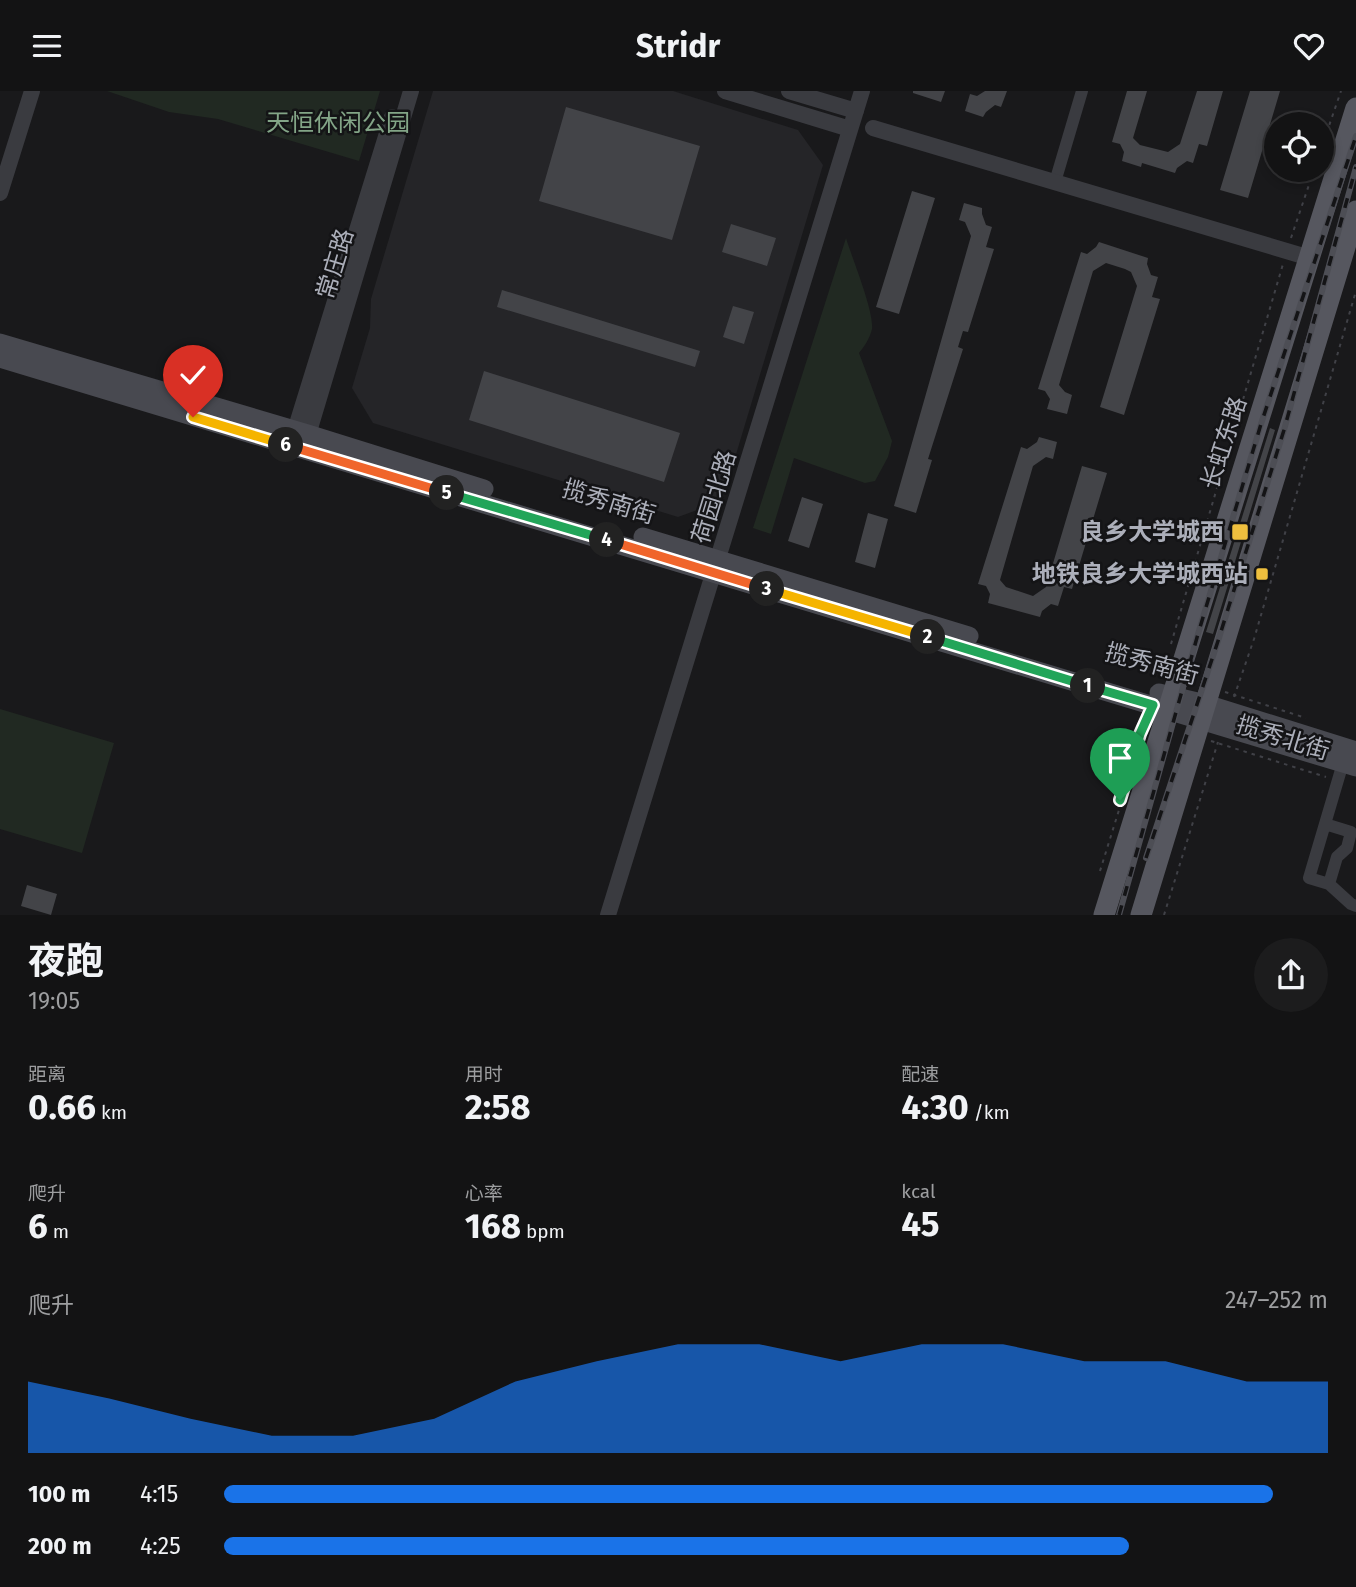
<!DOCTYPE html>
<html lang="zh">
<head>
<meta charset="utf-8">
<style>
  :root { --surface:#131314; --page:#1c1c1d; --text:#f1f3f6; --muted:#9d9ea0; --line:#323234; --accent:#1a73e8 }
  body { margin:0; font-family:"Fira Sans","Noto Sans SC",sans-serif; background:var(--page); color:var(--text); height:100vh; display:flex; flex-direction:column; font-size:26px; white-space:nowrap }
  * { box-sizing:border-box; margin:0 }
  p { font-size:23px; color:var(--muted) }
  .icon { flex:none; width:38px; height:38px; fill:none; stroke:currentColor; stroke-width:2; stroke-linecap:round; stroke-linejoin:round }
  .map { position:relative; height:824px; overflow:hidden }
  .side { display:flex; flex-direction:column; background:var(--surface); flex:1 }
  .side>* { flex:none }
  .buttons { position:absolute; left:1264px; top:21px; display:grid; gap:14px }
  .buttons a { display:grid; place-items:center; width:70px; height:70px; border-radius:50%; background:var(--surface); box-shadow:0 4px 10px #0003,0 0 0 2px var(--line); font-size:35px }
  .pin { position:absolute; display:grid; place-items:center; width:60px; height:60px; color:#fff; margin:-72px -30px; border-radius:50% 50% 50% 0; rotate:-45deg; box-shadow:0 0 7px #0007 }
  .pin .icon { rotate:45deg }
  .km { position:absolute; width:35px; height:35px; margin:-18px; border-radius:50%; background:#222; color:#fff; font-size:19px; line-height:35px; text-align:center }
  .round { display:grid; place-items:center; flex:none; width:74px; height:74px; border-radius:37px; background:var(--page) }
  .summary { display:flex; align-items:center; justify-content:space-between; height:119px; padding:0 28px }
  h1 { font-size:38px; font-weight:700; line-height:52px }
  .stats { display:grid; grid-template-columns:repeat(3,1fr); gap:10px; height:119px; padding:7px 28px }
  .stats div { display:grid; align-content:center }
  .stats b { font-size:35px; font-weight:700 }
  .stats small { font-size:19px; font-weight:400 }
  .stats p { font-size:19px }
  .chart { height:196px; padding:14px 28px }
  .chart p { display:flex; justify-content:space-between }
  .chart svg { width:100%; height:126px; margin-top:7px; fill:var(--accent); opacity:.7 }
  ul { padding:0 28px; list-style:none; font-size:23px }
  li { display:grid; grid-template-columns:112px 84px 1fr; align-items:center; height:52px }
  li i { height:18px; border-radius:9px; background:var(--accent) }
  header { display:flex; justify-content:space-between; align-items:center; height:91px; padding:0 28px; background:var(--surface); font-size:32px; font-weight:700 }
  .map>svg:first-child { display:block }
</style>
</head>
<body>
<header><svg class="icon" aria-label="menu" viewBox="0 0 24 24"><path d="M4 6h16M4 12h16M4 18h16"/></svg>Stridr<svg class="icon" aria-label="heart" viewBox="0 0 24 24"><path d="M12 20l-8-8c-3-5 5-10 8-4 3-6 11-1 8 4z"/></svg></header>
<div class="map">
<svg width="1356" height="824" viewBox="0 0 1356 824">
  <rect width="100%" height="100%" fill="#19191b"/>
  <path fill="#252528" d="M433 0H673L798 39 823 74 722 410 678 426 373 332 352 297 370 237 371 208Z"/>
  <path fill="#212922" d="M107 0H380L359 70 218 28 169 21Z
    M846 147C852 167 874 220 872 238 870 247 864 256 859 262L892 350 888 366 875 390 865 392 794 367 771 443 753 437Z
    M0 618 114 652 82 762 0 738Z"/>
  <path fill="#434448" d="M913 0H945L941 11 913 2Z
    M985 0H1007L1001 16 995 14 986 21 983 26 965 20 970 3 977 5Z
    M1127 0H1147L1133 47 1140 54 1168 61 1180 53 1197 0H1223L1207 55 1199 53 1193 72 1187 70 1177 77 1175 82 1142 72 1141 76 1122 70 1124 61 1120 53 1112 51Z
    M1250 0H1280L1248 107 1220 99Z
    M566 16 700 55 672 149 539 110Z
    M912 100 935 107 899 223 876 216Z
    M964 112 982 117V123L986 134 992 136 986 156 994 158 968 241 963 240 958 256 963 258 928 368 932 369 916 422 894 415 971 145 965 131 959 129Z
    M731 133 776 147 767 175 722 161Z
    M1099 151 1148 167 1147 173 1151 184 1158 186 1152 206 1160 208 1124 324 1100 316 1137 195 1131 181 1125 178 1106 172 1093 180 1059 294 1065 301 1072 304 1067 323 1047 318 1050 308 1045 300 1038 298 1081 161 1087 163 1096 156Z
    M502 199 700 260 695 276 497 216Z
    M733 215 754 221 744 253 723 246Z
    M484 280 680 342 664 391 469 329Z
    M1270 337 1275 339 1213 543 1206 541Z
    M1039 346 1057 351 1053 368 1046 366 1033 375 1000 489 1006 496 1033 505 1046 496 1082 375 1107 382 1072 498 1064 496 1058 515 1051 513 1042 520 1040 526 988 512 990 503 986 495 978 493 1021 356 1027 358 1037 351Z
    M802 406 823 413 809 457 788 450Z
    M868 422 888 428 875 477 855 471Z
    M27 794 57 803 51 824 21 815Z"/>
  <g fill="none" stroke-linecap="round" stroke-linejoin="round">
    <path stroke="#404147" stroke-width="2" stroke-dasharray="3.5 5" stroke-linecap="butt" d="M1321 58 1341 0
      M1291 147 1314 79
      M1171 553 1283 173
      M1225 601 1306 627
      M1234 606 1254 548 1356 200
      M1211 650 1326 686
      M1100 780 1147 629
      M1164 824 1218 651"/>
    <path stroke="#3a3b40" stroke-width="12" d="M1055 91 1082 0
      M1343 672 1309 787 1329 793 1351 813 1356 815
      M1325 733 1351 741 1347 757 1337 766 1329 793"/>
    <path stroke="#3a3b40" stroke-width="16" d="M725 0 850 38
      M789 0 856 20
      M873 37 1310 167
      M0 102 32 0
      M292 349 392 26
      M305 354 411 0
      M608 824 862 0"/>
    <path stroke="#484950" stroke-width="19" d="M0 252 308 343 484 398
      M0 267 1356 676
      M643 446 969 545
      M1159 602 1206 613 1356 660"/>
    <path stroke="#56575f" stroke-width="21" d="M1104 824 1356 17
      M1141 824 1356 120"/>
    <g stroke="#4d4e55" stroke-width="6">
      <path id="rail" d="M1146 767 1218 550 1284 339 1356 76
        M1119 824 1198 543 1261 333 1356 45"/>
    </g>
    <use href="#rail" stroke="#141416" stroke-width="3.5" stroke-dasharray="10" stroke-linecap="butt"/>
  </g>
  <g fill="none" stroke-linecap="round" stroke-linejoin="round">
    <g stroke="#fff" stroke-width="14">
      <path id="split-1" d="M1088 595 1153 614 1140 643 1120 709"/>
    </g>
    <g stroke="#fff" stroke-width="14">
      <path id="split-2" d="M928 546 1088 595"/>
    </g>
    <g stroke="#fff" stroke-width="14">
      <path id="split-3" d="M767 498 928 546"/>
    </g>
    <g stroke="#fff" stroke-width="14">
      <path id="split-4" d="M607 449 767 498"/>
    </g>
    <g stroke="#fff" stroke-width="14">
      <path id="split-5" d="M447 402 607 449"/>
    </g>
    <g stroke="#fff" stroke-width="14">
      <path id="split-6" d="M286 354 447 402"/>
    </g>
    <g stroke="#fff" stroke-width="14">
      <path id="split-7" d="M193 326 286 354"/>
    </g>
    <use href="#split-1" stroke="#22a559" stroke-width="9"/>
    <use href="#split-2" stroke="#22a559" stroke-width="9"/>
    <use href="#split-3" stroke="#f5b400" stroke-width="9"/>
    <use href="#split-4" stroke="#f0652b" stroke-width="9"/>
    <use href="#split-5" stroke="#22a559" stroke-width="9"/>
    <use href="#split-6" stroke="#f0652b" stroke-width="9"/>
    <use href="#split-7" stroke="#f5b400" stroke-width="9"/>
  </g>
  <g fill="#eebf3e" stroke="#141416" stroke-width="2.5">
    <rect x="1231" y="432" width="18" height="18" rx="3.5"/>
    <rect x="1255" y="476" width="14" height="14" rx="3.5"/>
  </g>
  <g text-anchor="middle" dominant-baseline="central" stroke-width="5" stroke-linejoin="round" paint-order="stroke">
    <g font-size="24" fill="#83a587" stroke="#141416">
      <text x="338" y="32">天恒休闲公园</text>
    </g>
    <g font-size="24" fill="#acafba" stroke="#141416">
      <text transform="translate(335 173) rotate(-73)">常庄路</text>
      <text transform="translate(1224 352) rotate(-72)">长虹东路</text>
      <text transform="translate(714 406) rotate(-73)">荷园北路</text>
      <text transform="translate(609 411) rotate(17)">揽秀南街</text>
      <text transform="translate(1152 573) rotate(15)">揽秀南街</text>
      <text transform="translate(1283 647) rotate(17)">揽秀北街</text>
    </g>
    <g font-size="24" font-weight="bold" fill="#acafba" stroke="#141416" text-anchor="end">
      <text x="1224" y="441">良乡大学城西</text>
      <text x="1248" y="483">地铁良乡大学城西站</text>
    </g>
  </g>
</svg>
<div class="buttons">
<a><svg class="icon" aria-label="locate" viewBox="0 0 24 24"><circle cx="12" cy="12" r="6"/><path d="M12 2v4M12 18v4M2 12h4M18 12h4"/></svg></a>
</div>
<div class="pin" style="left:1120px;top:709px;background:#1e9e55"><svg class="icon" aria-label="arrive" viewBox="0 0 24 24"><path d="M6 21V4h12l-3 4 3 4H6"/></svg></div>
<div class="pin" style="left:193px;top:326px;background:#d93025"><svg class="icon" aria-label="check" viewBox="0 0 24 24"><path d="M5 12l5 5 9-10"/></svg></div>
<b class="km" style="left:1088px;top:595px">1</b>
<b class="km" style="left:928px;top:546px">2</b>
<b class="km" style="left:767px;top:498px">3</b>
<b class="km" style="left:607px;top:449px">4</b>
<b class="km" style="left:447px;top:402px">5</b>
<b class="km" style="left:286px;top:354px">6</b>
</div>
<section class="side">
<div class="summary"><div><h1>夜跑</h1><p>19:05</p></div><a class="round"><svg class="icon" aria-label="share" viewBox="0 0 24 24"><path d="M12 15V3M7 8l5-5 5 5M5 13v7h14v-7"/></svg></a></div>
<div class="stats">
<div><p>距离</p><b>0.66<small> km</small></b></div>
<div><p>用时</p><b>2:58</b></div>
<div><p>配速</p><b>4:30<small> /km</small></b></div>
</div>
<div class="stats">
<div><p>爬升</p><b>6<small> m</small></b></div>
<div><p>心率</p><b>168<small> bpm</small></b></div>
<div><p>kcal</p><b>45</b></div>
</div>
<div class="chart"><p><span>爬升</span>247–252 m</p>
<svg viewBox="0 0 160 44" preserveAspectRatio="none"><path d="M0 44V19L10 25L20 32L30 38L40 38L50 32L60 19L70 12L80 6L90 6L100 12L110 6L120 6L130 12L140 12L150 19L160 19V44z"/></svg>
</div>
<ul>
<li><b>100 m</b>4:15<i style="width:95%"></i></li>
<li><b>200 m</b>4:25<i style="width:82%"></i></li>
</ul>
</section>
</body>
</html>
